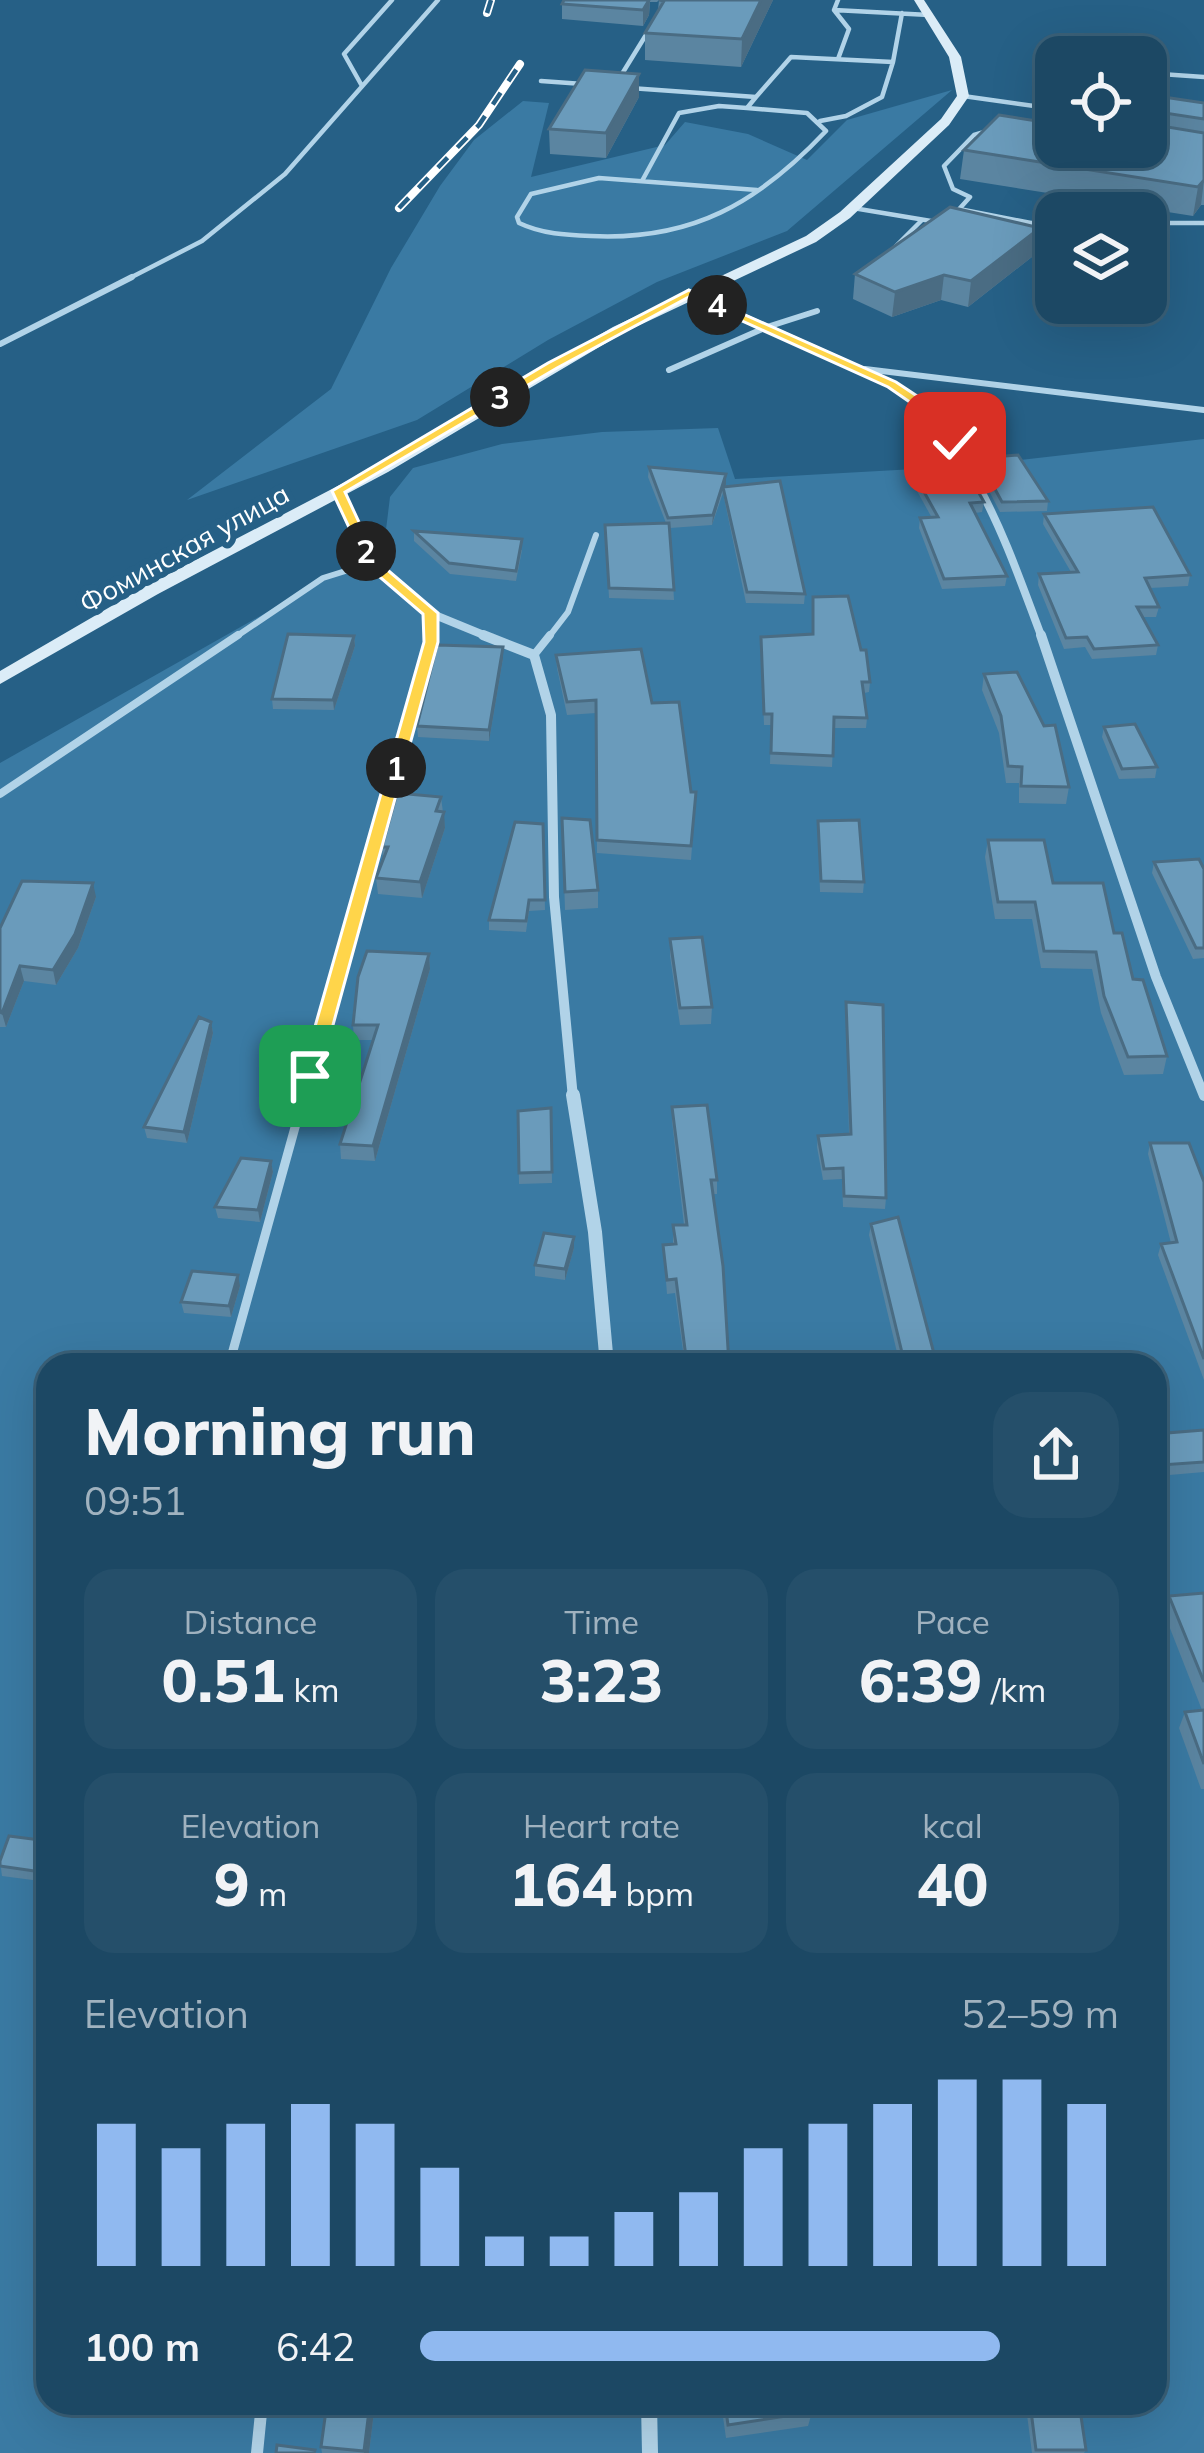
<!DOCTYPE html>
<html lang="en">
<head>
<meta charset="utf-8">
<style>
  :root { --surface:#1c4864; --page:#254f6a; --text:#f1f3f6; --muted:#a0b2bf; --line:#3a6078; --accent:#90b9f0 }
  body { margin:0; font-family:Mulish,sans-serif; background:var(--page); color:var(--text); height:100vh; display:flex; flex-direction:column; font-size:45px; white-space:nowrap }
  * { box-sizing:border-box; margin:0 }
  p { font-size:39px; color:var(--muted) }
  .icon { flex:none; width:66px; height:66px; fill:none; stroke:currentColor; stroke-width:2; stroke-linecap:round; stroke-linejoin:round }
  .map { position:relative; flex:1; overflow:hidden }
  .details { position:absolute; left:36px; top:1353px; width:1131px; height:1062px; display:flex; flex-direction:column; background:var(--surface); border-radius:36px; box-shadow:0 12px 48px #0002,0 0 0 3px var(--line) }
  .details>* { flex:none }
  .fabs { position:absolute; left:1035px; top:36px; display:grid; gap:24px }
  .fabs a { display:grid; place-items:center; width:132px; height:132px; border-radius:24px; background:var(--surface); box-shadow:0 12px 48px #0002,0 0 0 3px var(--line); font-size:60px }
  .pin { position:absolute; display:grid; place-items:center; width:102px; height:102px; color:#fff; margin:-51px; border-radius:24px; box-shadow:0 6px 18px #0006 }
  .km { position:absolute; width:60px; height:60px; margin:-30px; border-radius:50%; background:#222; color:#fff; font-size:33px; line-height:60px; text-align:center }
  .round { display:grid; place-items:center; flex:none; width:126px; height:126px; border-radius:36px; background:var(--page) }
  .headline { display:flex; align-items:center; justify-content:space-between; height:204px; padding:0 48px }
  h1 { font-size:66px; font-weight:800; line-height:90px }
  .figures { display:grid; grid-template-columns:repeat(3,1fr); gap:18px; height:204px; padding:12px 48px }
  .figures div { display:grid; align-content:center; border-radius:30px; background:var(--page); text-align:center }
  .figures b { font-size:60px; font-weight:800 }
  .figures small { font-size:33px; font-weight:400 }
  .figures p { font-size:33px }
  .chart { height:336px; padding:24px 48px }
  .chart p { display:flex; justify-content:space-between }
  .chart svg { width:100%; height:216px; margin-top:12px; stroke:var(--accent); stroke-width:6 }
  ul { padding:0 48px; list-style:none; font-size:39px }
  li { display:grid; grid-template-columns:192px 144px 1fr; align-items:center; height:90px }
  li i { height:30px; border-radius:15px; background:var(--accent) }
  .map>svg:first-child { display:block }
</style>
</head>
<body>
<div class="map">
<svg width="1204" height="2453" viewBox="0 0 1204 2453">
  <rect width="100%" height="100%" fill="#266086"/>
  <path fill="#3a7aa3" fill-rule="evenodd" d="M952 90 787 231 657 282 548 340 417 420 187 500 331 389 391 268 440 186 474 140 523 101 549 103 531 177 665 145 685 122 748 134 807 160 847 120Z
    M718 428 735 479 969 466 1204 439V2453H0V763L384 546 390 497 413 468 502 444 602 432ZM48 1365H1155V2403H48Z"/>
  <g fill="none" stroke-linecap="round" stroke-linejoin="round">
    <path stroke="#b1d3e8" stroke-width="4.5" d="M838 0 834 10 849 29 838 59
      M834 10 929 15
      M1146 73 1204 77
      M541 81 583 84
      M617 82 649 30
      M362 86 344 54 392 0
      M630 88 756 97 791 57 893 62 902 13
      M963 96 1056 109
      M756 97 747 108 807 113 826 131C758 203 692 241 591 236 566 235 542 234 519 223L517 217 531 194 599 178 757 190
      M820 121 846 116 882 97 893 62
      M642 181 679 113 719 106 747 108
      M853 208 937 222
      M959 209 1031 223 1056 221
      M952 217 970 197 953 189 944 166 974 135 991 130
      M1146 223H1204
      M896 246 922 220
      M126 280 202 241 285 174 438 0"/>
    <path stroke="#b1d3e8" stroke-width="6" d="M0 344 132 277
      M865 369 1204 410
      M669 370 767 327 817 311
      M430 613 431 638
      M234 638 323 578 371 563
      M548 638 568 612 596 535"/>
    <path stroke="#b1d3e8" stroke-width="8" d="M534 655 550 635
      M0 794 238 635
      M304 1098 431 635"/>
    <path stroke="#b1d3e8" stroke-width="9" d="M229 1365 304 1095"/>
    <path stroke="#b1d3e8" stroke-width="12" d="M257 2453 262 2403"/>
    <path stroke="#b1d3e8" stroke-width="8" d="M689 293 892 384C976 446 1006 543 1042 638
      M338 491 371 563 430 613 491 638"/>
    <path stroke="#b1d3e8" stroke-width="10" d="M483 635 534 655 551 715 554 897 573 1098
      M1041 635 1156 977 1204 1096"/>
    <path stroke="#b1d3e8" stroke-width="14" d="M573 1095 595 1232 607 1365"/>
    <path stroke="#b1d3e8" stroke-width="16" d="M649 2403 650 2453"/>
    <path fill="#dbecf7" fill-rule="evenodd" d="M914 0H924L961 57 969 96 949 125 850 218 816 242 623 333 388 472 158 594 0 684V671L146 586 376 466 613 327 806 236 840 212 941 119 957 96 949 57Z"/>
    <g stroke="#fff" stroke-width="8">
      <path id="rail" d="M487 13 491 0
        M399 208 479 125 520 64"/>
    </g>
    <use href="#rail" stroke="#266086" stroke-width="4.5" stroke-dasharray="14" stroke-linecap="butt"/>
  </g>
  <path fill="#5b85a1" d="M564 0H773L741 67 645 60V33L658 10 659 0 657 2H650L649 15 643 26 562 19V4Z
    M639 97 606 158 550 154 549 129Z
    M1146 100 1204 103V205H1201L1193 216 960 179 964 150 1146 147Z
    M1037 253 968 307 941 300 892 317 853 299 855 274Z
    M978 458 1048 501 1047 511 1000 512 977 468Z
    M908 463 984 502 982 512 975 513 1007 576 1005 586 942 589 919 528 920 518H932L907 473Z
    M649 467 725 486 805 594 804 604 746 603 723 493 712 525 670 528 674 600 609 598 605 525 666 523 648 477Z
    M1044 514 1190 575 1188 586 1150 588 1159 607 1156 617H1142L1158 645 1156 655 1092 659 1085 647 1064 649 1038 585 1039 574 1071 572 1043 524Z
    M414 531 522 550 516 581 450 574 414 541Z
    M813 597 870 682 869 692 864 693 867 718 866 728H834L832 767 770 764 771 725H764L761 637 812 634Z
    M354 636 355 646 334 710 273 709 272 699Z
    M503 647V658L489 741 418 737 417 726Z
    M556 655 652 703 691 792H696L691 860 597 853 596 713 567 715 557 668Z
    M984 674 1069 787 1066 804 1019 803V783H1006L999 733 982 690Z
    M1104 727 1157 767 1155 778 1119 779 1102 737Z
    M441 797 445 828 422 898 378 894 376 878 383 859 382 847Z
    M562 818 598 890V908L565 910Z
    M818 821 864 882 863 893 820 892Z
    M543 824 545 910 529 911 526 932 489 930V920Z
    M988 840 1053 883 1114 933 1167 1056 1163 1074 1124 1075 1101 1013 1092 969 1041 968 1032 919H995L985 857Z
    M1154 862 1204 869V958L1193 959 1152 873Z
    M96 897 78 948 56 985 24 981 6 1027H0V928Z
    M670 939 712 1007 711 1024 680 1025 670 956Z
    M429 954 430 969 375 1161 341 1159 340 1144 373 1040H354L353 1025Z
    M846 1002 886 1198 885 1209 843 1207 842 1179 823 1180 817 1147 818 1136 849 1134Z
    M211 1022 213 1033 187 1143 147 1138 144 1127Z
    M672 1107 717 1180V1194H713L729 1365H685L675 1293 667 1294 663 1245 673 1244V1225H684L672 1121Z
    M551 1108 552 1183 519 1184 518 1111Z
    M1150 1143 1204 1182V1380L1158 1255 1161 1244 1171 1243 1148 1154Z
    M271 1161 273 1172 260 1222 218 1218 215 1207Z
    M871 1224 937 1365H900L869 1235Z
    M574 1237V1248L565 1280 535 1276V1265Z
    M240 1286 231 1317 184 1313 181 1302Z
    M1204 1430V1472L1158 1476 1155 1467V1434Z
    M1204 1593V1789H1201L1179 1728 1185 1712 1202 1710 1164 1613 1169 1596Z
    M48 1841V1882L2 1876 0 1861Z
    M327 2403H375L369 2453H322L321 2447Z
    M721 2403H810L812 2412 808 2426 726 2438Z
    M1027 2403H1079L1086 2450 1084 2453H1032L1026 2407Z"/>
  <path fill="#4a6c83" d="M650 0 649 15 643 26V10Z
    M761 0H773L741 67 742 39Z
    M639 74V97L606 158V133Z
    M1204 180 1201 205 1193 216 1198 187Z
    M1040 228 1037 253 968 307 971 281Z
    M944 275 941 300 892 317 895 292Z
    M726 474V484L724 490 723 487 712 525 713 515Z
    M354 636 355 646 334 710 333 700Z
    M503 647V658L489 741V730Z
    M444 812 445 828 422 898 420 882Z
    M93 883 96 897 78 948 56 985 53 970Z
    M429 954 430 969 375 1161 373 1146Z
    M20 966 24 981 6 1027 2 1013Z
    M211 1022 213 1033 187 1143 184 1132Z
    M271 1161 273 1172 260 1222 258 1210Z
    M574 1237V1248L565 1280V1269Z
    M238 1275 240 1286 231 1317 229 1306Z
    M370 2403H375L369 2453H364Z"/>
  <path fill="#6a9bbb" stroke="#4a6c83" stroke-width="3" d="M564 0H649L643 10 562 4Z
    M659 0H761L742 39 645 33 664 1Z
    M585 70 639 74 606 133 549 129Z
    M1150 95 1204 103V119L1152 111 1146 115V100Z
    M999 115 1056 124V147H1146V119L1149 124 1204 133V180L1198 187 964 150Z
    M950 207 1040 228 971 281 944 275 895 292 855 274Z
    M1018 455 1048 501 1002 502 978 458Z
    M960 459 984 502 970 503 1007 576 944 579 920 518 938 517 908 463Z
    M649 467 726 474 713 515 668 518Z
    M780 481 805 594 747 592 723 487Z
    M1153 507 1190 575 1145 578 1159 607H1137L1158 645 1094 649 1087 637 1066 638 1039 574 1078 572 1044 514Z
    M669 523 674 590 609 588 605 525Z
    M414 531 522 539 516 571 449 563Z
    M848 596 861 650H866L870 682H862L867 718 834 717 833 756 771 753 772 714H764L761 637 813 634V597Z
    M288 634 354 636 333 700 272 699Z
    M437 645 503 647 489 730 417 726Z
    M641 649 652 703 679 702 691 792H696L691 846 597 840 596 700 567 702 556 655Z
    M1017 672 1044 726 1055 725 1069 787 1021 786 1022 767 1008 766 1001 716 984 674Z
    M1135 724 1157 767 1122 769 1104 727Z
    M397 793 441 797 436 811 444 812 420 882 376 878 388 847H382Z
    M562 818 590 820 598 890 565 892Z
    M859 820 864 882 821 881 818 821Z
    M515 822 543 824 545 900H529L526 921 489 920Z
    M988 840H1044L1053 883H1103L1114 933H1122L1133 979 1143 980 1167 1056 1128 1057 1104 996 1096 952 1044 951 1035 902H998Z
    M1199 859 1204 869V948H1196L1154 862Z
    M22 881 93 883 75 934 53 970 20 966 2 1013 0 1012V928Z
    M702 937 712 1007 680 1008 670 939Z
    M367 951 429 954 373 1146 340 1144 378 1025H353L358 977Z
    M846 1002 883 1005 886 1198 844 1196 843 1168 824 1169 818 1136 851 1134Z
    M199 1017 211 1022 184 1132 144 1127Z
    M707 1105 717 1180H711L723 1266 729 1365H687L676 1279 667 1280 663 1245 676 1244 673 1225H687L672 1107Z
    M551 1108 552 1172 519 1173 518 1111Z
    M1150 1143H1189L1204 1182V1359L1161 1244 1177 1242Z
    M241 1158 271 1161 258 1210 215 1207Z
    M898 1217 937 1365H905L871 1224Z
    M544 1233 574 1237 565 1269 535 1265Z
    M192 1271 238 1275 229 1306 181 1302Z
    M1204 1430V1462L1161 1465 1155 1447V1434Z
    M1204 1593V1682L1169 1596Z
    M1204 1710V1764L1185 1712Z
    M9 1836 48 1841V1873L0 1866V1861Z
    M327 2403H370L364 2451 321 2447Z
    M725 2403H810L812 2412 728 2425Z
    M1030 2403H1079L1086 2450H1036Z
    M277 2445 315 2450 314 2453H276Z"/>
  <path fill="#ffd54a" stroke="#fff" stroke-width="3" d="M689 290 896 382 923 400 961 443 951 446 914 405 888 387 689 297 557 368 345 492 377 561 438 613V642L319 1076 303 1080 301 1076 424 642 423 614 367 566 332 491 548 363Z"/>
  <g text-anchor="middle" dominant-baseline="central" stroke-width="12" stroke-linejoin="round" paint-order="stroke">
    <g font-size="27" fill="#fff" stroke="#266086">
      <text transform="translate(184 548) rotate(-29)">Фоминская улица</text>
    </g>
  </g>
</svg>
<div class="fabs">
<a><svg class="icon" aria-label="locate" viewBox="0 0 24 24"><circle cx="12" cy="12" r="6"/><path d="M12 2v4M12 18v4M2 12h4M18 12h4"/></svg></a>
<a><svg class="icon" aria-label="layers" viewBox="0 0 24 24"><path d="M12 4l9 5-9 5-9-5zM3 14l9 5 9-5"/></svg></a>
</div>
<div class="pin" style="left:310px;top:1076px;background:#1e9e55"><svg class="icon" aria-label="arrive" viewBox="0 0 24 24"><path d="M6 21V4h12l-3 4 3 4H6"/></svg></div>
<div class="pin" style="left:955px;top:443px;background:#d93025"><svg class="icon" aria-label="check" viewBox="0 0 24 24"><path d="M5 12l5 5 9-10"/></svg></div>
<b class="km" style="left:396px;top:768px">1</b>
<b class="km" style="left:366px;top:551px">2</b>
<b class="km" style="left:500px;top:397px">3</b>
<b class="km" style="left:717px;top:305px">4</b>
<section class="details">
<div class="headline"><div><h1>Morning run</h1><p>09:51</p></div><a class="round"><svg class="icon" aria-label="share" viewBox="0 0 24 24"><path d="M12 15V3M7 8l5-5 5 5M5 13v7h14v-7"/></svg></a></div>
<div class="figures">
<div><p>Distance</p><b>0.51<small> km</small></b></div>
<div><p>Time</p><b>3:23</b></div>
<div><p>Pace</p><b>6:39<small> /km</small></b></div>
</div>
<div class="figures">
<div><p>Elevation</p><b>9<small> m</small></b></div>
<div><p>Heart rate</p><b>164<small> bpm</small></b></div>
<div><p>kcal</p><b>40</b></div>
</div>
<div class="chart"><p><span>Elevation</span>52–59 m</p>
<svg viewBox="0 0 160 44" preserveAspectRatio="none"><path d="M5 44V15M15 44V20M25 44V15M35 44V11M45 44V15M55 44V24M65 44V38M75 44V38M85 44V33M95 44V29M105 44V20M115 44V15M125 44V11M135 44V6M145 44V6M155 44V11"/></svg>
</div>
<ul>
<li><b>100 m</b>6:42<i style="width:83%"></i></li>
</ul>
</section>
</div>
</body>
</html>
